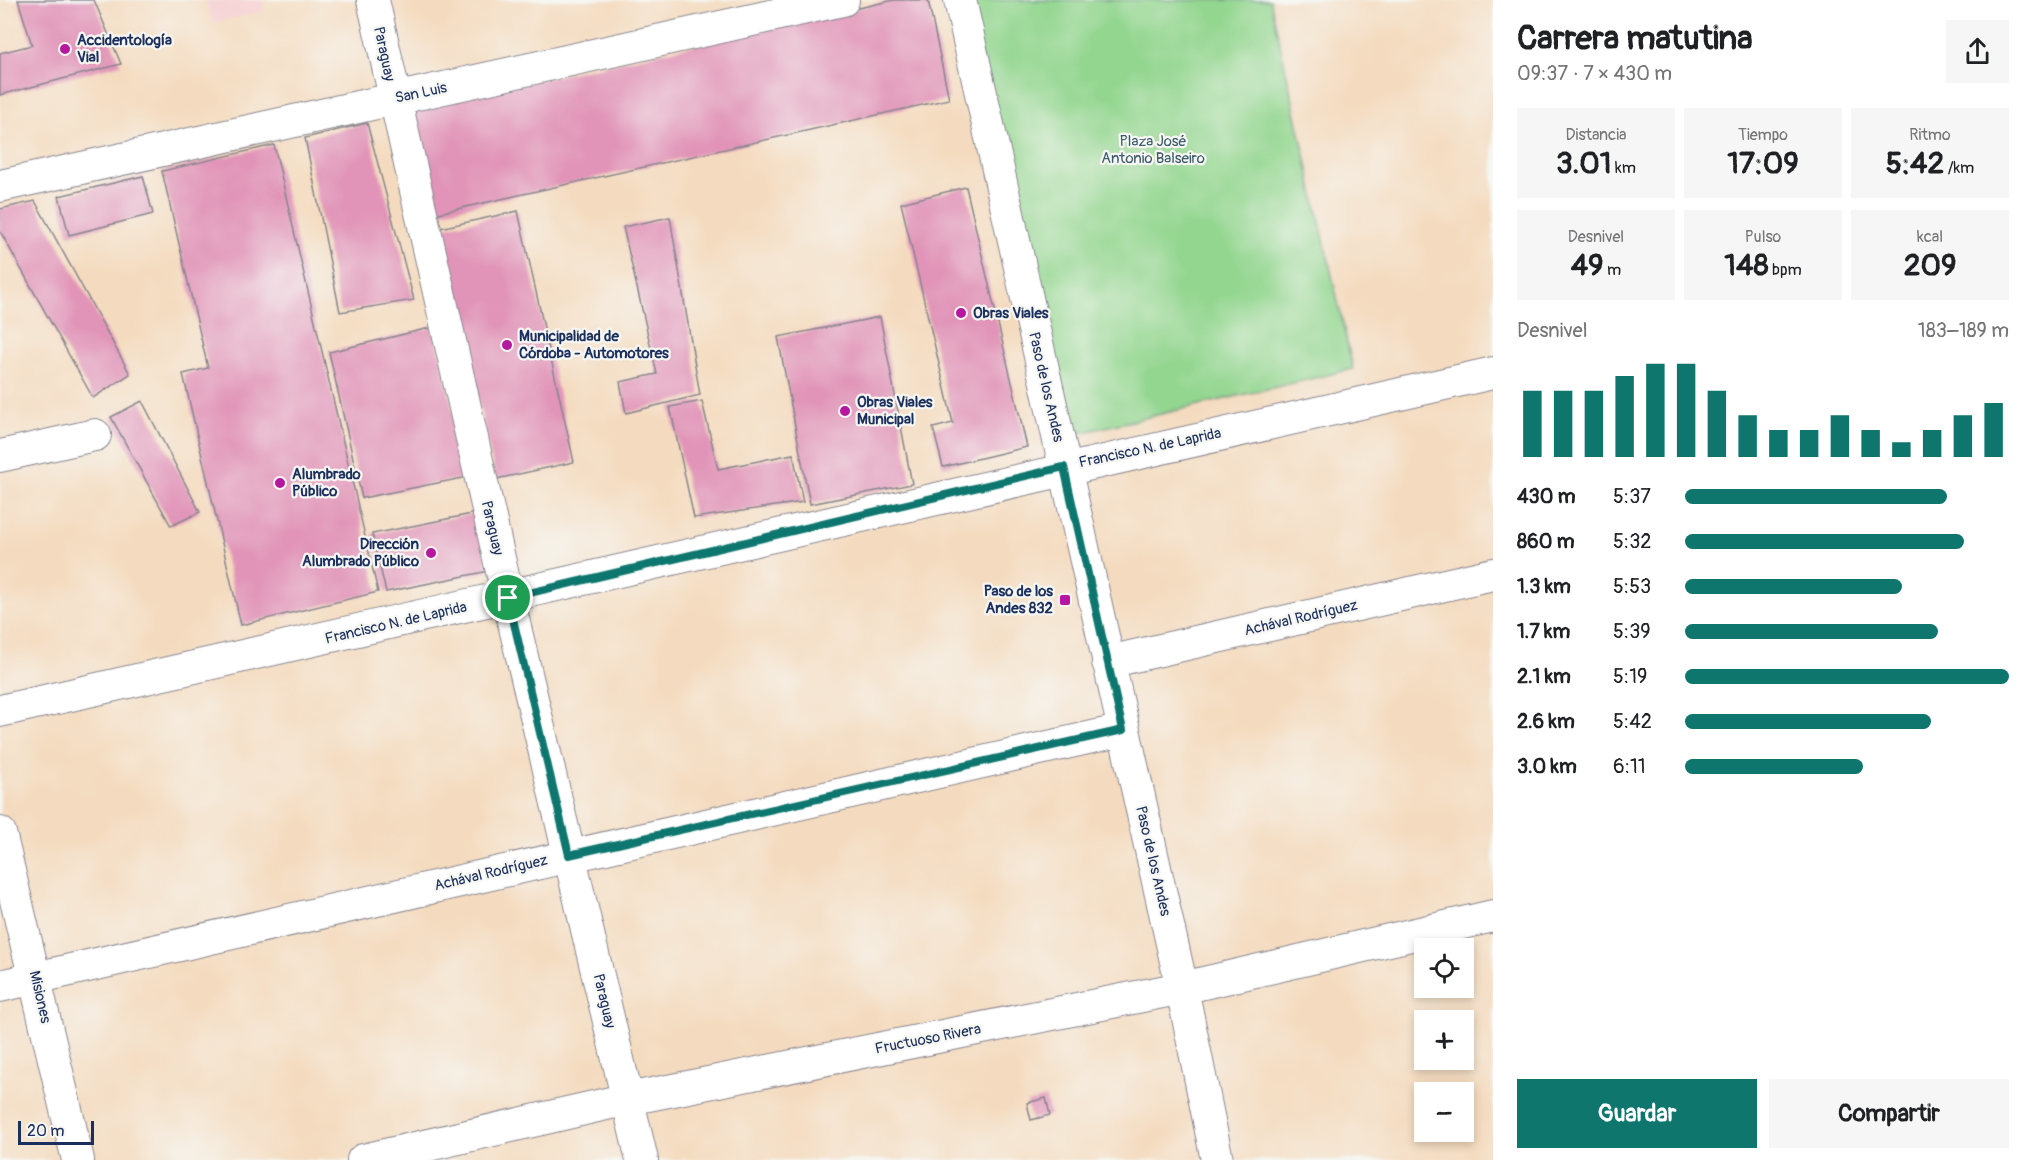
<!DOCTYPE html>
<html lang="es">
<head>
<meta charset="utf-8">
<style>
  :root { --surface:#fff; --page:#f6f6f6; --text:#202124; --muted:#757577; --accent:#0f766e }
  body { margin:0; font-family:Pangolin,sans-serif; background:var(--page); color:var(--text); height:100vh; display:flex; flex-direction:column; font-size:22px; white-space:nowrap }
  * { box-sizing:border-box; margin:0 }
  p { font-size:20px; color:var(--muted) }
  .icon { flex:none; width:33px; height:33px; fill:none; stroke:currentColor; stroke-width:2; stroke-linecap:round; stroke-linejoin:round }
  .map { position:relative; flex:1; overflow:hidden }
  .sheet { display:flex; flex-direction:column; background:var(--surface); width:540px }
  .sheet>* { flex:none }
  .controls { position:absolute; left:1414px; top:938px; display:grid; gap:12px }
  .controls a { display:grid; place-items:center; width:60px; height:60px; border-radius:0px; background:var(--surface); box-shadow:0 3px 9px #0003; font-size:30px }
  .scale { position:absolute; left:18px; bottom:15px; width:76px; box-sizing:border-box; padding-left:6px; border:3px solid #1b2f5e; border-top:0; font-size:16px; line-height:21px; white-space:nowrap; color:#1b2f5e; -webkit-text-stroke:4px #f6f6f2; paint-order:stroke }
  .pin { position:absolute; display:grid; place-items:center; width:51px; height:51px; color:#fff; margin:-26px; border:3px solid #fff; border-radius:50%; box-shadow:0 2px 6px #0007 }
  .round { display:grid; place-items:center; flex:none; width:63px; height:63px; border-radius:0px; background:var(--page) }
  .headline { display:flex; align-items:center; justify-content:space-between; height:102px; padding:0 24px }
  h1 { font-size:33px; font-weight:800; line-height:45px }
  .figures { display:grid; grid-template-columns:repeat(3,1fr); gap:9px; height:102px; padding:6px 24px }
  .figures div { display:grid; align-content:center; border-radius:0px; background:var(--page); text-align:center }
  .figures b { font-size:30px; font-weight:800 }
  .figures small { font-size:16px; font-weight:400 }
  .figures p { font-size:16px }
  .chart { height:168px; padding:12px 24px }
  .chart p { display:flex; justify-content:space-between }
  .chart svg { width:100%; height:108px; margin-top:6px; stroke:var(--accent); stroke-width:6 }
  .primary-button { display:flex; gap:12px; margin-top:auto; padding:12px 24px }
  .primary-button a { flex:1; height:69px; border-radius:0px; background:var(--accent); color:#fff; font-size:24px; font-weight:800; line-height:69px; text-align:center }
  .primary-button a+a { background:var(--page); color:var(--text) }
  ul { padding:0 24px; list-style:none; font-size:20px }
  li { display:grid; grid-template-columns:96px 72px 1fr; align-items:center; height:45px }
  li i { height:15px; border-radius:8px; background:var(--accent) }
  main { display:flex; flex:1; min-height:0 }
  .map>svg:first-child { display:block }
</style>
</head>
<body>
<main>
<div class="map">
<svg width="1493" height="1160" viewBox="0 0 1493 1160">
  <rect width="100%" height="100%" fill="#f6f6f2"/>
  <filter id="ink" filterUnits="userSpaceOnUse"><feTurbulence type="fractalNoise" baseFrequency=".0167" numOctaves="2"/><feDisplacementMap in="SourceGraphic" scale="12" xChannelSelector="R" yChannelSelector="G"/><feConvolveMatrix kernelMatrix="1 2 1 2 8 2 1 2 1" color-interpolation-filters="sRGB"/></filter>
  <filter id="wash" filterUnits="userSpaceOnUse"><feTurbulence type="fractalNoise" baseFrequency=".008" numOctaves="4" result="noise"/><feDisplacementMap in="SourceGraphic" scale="24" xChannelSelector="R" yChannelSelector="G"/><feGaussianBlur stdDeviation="1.35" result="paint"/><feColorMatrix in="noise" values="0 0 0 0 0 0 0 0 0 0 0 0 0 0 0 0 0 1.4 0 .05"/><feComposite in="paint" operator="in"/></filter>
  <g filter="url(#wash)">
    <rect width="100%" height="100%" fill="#f4dbbf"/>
    <path fill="#f7cfd2" d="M206 0H262L265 11 212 23Z"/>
    <path fill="#93d68f" stroke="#578276" stroke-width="1.5" d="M968 0H1270L1353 369 1067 436Z"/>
    <g id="blocks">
      <path fill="#e194b8" d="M18 0H94L121 64 0 95V53L32 45Z
        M894 0H928L949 99 434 214 411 109Z
        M367 123 414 300 340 312 305 138Z
        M274 145 378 592 241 625 183 374 208 368 162 171Z
        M143 176 153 214 69 235 59 196Z
        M966 187 1027 447 943 467 933 428 953 423 901 203Z
        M35 201 130 374 93 398 0 231V209Z
        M518 211 574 462 496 479 440 228Z
        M670 217 700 395 626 413 620 382 657 374 623 227Z
        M880 317 912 484 810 504 778 337Z
        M434 327 468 477 362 498 329 352Z
        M142 401 200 512 171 526 111 417Z
        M702 401 718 469 793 454 803 502 694 518 670 407Z
        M477 513 489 571 386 592 372 534Z
        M1046 1098 1050 1115 1031 1120 1027 1103Z"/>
    </g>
  </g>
  <g filter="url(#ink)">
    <use href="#blocks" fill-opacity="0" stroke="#88858e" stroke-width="1.5"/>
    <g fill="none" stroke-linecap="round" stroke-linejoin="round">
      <g stroke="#88858e" stroke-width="34">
        <path id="minor" d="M373 0 508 598 642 1160
          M960 0 1182 988 1217 1160
          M0 186 843 0
          M0 456 95 435
          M1108 662 1493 574
          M0 711C498 600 994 482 1493 373
          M0 833 78 1160
          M0 986 1123 730
          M363 1160 628 1099 1182 988 1493 916"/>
      </g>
      <use href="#minor" stroke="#fff" stroke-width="32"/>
    </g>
  </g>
  <g fill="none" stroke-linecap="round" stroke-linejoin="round" filter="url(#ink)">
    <g stroke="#fff" stroke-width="12">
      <path id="route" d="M1064 467 1123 730 569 855 508 598Z"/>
    </g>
    <use href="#route" stroke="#0f766e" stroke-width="8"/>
  </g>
  <g fill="#b5179e" stroke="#f6f6f2" stroke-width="2">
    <circle cx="65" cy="49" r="6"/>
    <circle cx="961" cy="313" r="6"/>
    <circle cx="507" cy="345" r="6"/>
    <circle cx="845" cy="411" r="6"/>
    <circle cx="280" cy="483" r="6"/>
    <circle cx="431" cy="553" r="6"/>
    <rect x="1059" y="594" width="12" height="12" rx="3"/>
  </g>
  <g text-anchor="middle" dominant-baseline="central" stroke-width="4.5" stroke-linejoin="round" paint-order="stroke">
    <g font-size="15" font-weight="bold" fill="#1b2f5e" stroke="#f6f6f2" text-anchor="start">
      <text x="77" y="40">Accidentología<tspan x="77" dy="17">Vial</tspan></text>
      <text x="973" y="313">Obras Viales</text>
      <text x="519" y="336">Municipalidad de<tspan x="519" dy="17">Córdoba - Automotores</tspan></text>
      <text x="857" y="402">Obras Viales<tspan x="857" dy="17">Municipal</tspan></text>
      <text x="292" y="474">Alumbrado<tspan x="292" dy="17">Público</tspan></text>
      <text x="419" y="544" text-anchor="end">Dirección<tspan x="419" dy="17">Alumbrado Público</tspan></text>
      <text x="1053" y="591" text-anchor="end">Paso de los<tspan x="1053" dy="17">Andes 832</tspan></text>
    </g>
    <g font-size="15" fill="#1b2f5e" stroke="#f6f6f2">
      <text transform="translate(384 54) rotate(78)">Paraguay</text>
      <text transform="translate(421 93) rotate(-12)">San Luis</text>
      <text transform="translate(1046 387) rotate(77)">Paso de los Andes</text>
      <text transform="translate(1150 448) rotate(-12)">Francisco N. de Laprida</text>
      <text transform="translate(492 528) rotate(77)">Paraguay</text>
      <text transform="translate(1301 618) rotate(-13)">Achával Rodríguez</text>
      <text transform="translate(396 623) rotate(-13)">Francisco N. de Laprida</text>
      <text transform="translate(1153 861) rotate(77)">Paso de los Andes</text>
      <text transform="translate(491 873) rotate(-13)">Achával Rodríguez</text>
      <text transform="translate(40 997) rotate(77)">Misiones</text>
      <text transform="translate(604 1001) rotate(77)">Paraguay</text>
      <text transform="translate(928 1039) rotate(-11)">Fructuoso Rivera</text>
    </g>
    <g font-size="15" fill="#39596a" stroke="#f6f6f2">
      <text x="1153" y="141">Plaza José<tspan x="1153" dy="17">Antonio Balseiro</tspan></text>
    </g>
  </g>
</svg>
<div class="controls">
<a><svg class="icon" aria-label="locate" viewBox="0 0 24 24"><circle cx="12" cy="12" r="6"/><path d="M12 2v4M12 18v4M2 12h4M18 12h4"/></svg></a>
<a>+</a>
<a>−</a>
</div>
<div class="scale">20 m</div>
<div class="pin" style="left:508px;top:598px;background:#1e9e55"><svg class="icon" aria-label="arrive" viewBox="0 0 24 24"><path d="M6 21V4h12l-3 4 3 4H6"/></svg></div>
</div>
<section class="sheet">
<div class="headline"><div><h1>Carrera matutina</h1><p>09:37 · 7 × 430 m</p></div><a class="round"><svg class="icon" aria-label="share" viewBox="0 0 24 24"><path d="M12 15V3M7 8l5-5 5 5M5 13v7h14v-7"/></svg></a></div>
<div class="figures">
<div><p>Distancia</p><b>3.01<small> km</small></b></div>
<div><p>Tiempo</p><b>17:09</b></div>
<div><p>Ritmo</p><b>5:42<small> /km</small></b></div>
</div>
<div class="figures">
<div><p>Desnivel</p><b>49<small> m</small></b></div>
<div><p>Pulso</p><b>148<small> bpm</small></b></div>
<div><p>kcal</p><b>209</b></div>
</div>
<div class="chart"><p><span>Desnivel</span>183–189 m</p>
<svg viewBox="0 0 160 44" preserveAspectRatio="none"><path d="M5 44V17M15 44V17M25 44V17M35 44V11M45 44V6M55 44V6M65 44V17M75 44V27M85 44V33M95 44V33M105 44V27M115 44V33M125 44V38M135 44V33M145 44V27M155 44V22"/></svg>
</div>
<ul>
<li><b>430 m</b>5:37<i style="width:81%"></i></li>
<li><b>860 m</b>5:32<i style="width:86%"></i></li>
<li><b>1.3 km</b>5:53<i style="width:67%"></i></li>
<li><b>1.7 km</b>5:39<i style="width:78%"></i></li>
<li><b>2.1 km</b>5:19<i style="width:100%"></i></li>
<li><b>2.6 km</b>5:42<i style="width:76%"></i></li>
<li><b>3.0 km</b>6:11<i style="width:55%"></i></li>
</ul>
<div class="primary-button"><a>Guardar</a><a>Compartir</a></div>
</section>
</main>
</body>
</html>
